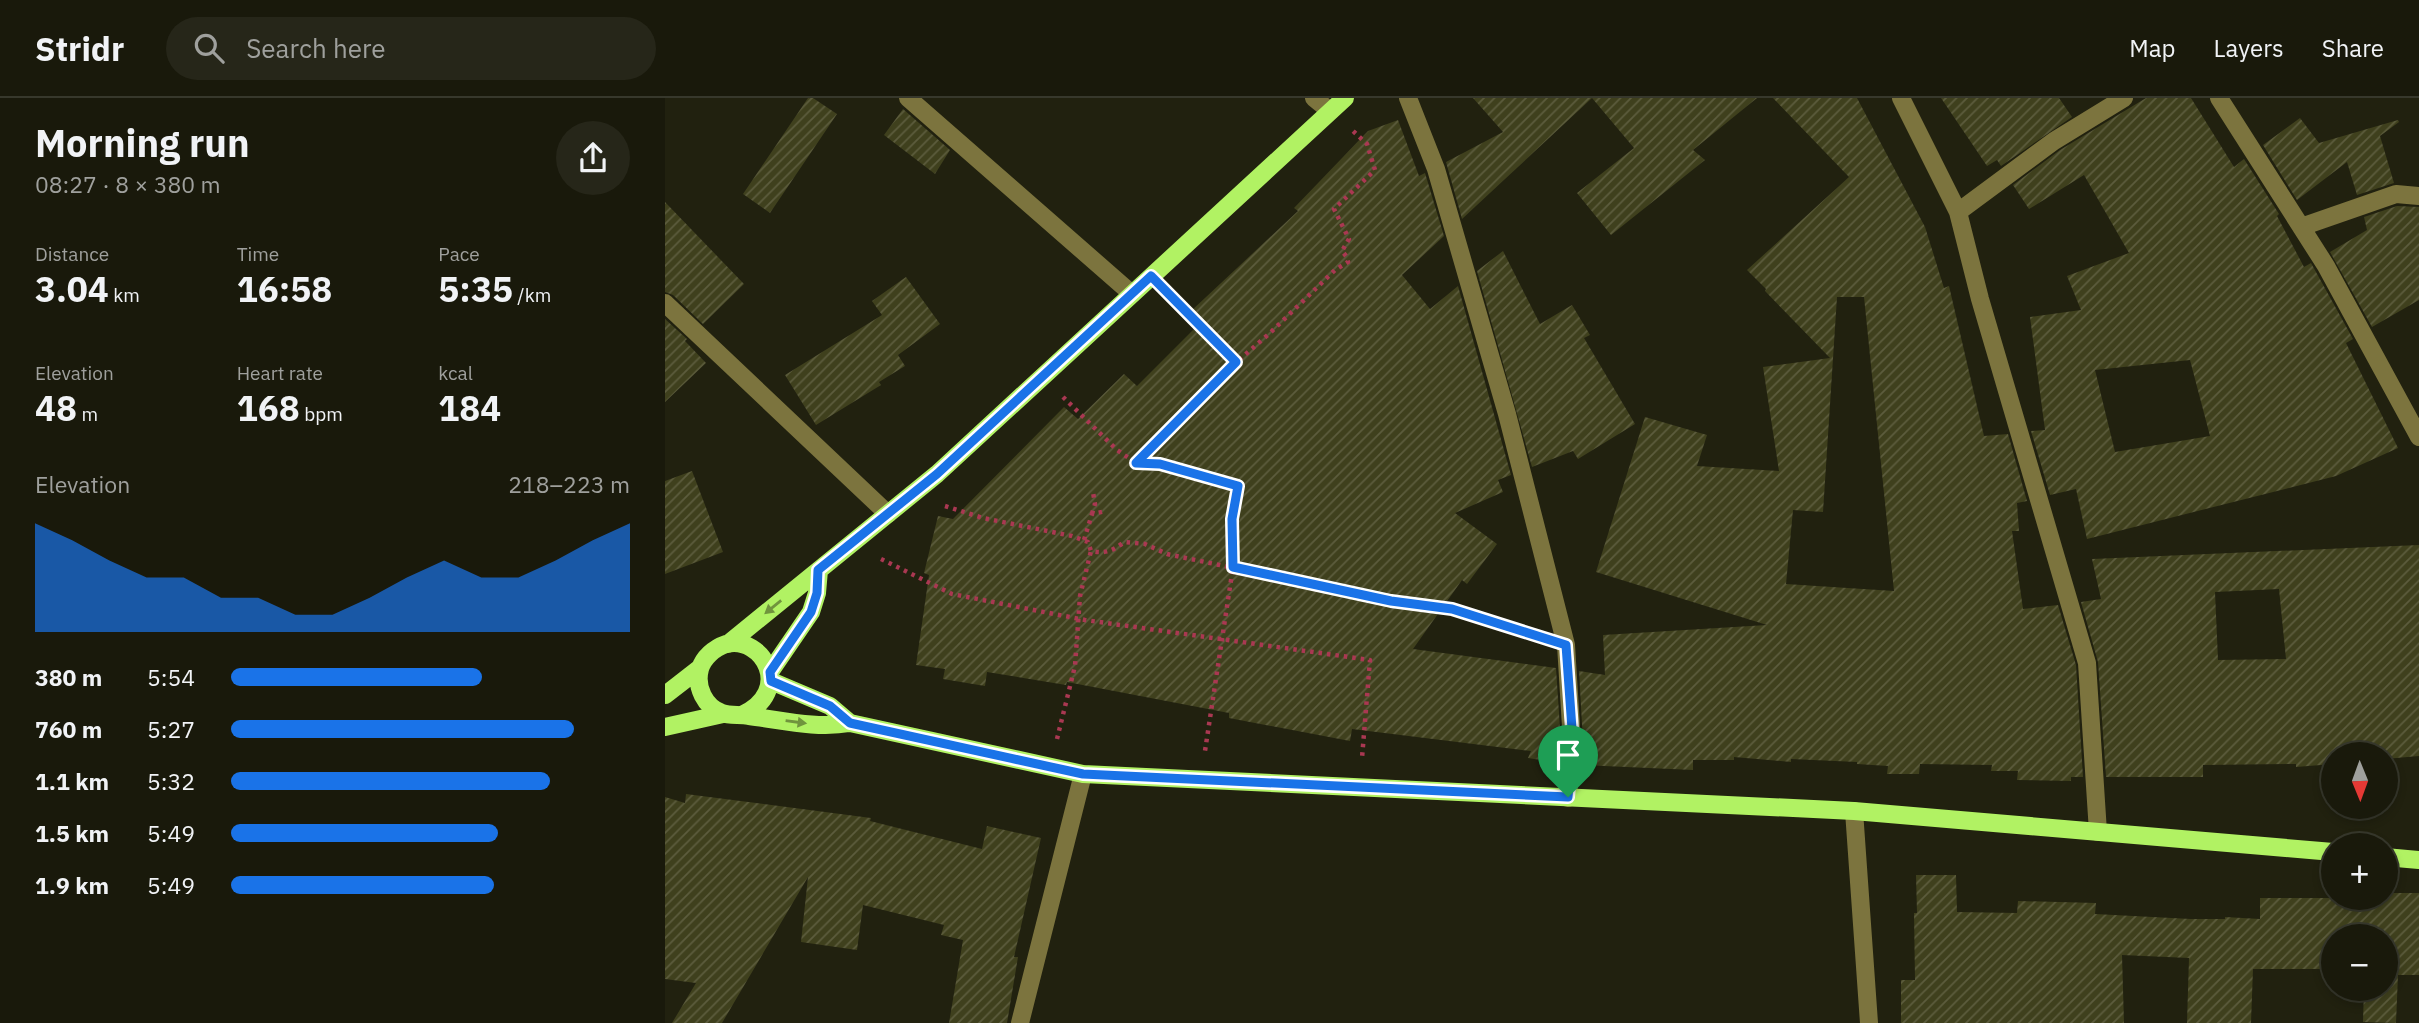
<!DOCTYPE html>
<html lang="en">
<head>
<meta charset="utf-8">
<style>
  :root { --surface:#19190b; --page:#262619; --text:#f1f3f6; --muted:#9fa09d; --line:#37382c; --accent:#1a73e8 }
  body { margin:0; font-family:"IBM Plex Sans",sans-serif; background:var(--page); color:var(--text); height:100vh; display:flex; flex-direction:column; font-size:26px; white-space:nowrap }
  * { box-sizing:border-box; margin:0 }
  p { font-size:23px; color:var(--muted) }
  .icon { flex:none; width:38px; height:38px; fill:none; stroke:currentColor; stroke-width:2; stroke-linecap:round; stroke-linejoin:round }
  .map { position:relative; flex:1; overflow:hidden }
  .panel { display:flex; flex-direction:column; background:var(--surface); width:665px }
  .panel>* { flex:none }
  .needle { width:46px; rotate:179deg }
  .fabs { position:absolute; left:1656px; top:644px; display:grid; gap:14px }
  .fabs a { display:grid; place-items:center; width:77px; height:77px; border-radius:50%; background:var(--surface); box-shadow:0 4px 10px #0003,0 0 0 2px var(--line); font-size:35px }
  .pin { position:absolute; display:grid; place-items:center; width:60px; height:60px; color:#fff; margin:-72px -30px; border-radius:50% 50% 50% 0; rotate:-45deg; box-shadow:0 0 7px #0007 }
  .pin .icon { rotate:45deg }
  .round { display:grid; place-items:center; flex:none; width:74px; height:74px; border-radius:37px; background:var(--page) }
  .headline { display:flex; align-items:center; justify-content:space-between; height:119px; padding:0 35px }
  h1 { font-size:38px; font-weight:800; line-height:52px }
  .figures { display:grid; grid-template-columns:repeat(3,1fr); gap:10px; height:119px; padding:7px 35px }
  .figures div { display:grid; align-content:center }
  .figures b { font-size:35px; font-weight:800 }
  .figures small { font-size:19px; font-weight:400 }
  .figures p { font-size:19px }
  .chart { height:196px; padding:14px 35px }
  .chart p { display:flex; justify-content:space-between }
  .chart svg { width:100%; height:126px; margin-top:7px; fill:var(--accent); opacity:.7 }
  ul { padding:0 35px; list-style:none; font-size:23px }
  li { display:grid; grid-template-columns:112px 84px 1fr; align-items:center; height:52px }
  li i { height:18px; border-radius:9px; background:var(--accent) }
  header { display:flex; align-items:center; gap:42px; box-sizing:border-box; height:98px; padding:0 35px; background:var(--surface); border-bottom:2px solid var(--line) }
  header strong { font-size:33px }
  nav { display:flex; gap:38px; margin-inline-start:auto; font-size:24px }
  .search { width:490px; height:63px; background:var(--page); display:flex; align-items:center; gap:18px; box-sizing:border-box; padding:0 24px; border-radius:38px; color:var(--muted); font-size:26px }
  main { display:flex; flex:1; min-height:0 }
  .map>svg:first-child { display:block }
</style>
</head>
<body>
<header>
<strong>Stridr</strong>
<div class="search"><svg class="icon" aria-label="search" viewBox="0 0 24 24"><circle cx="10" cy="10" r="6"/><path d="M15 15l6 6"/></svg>Search here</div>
<nav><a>Map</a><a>Layers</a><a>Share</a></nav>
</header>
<main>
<section class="panel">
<div class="headline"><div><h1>Morning run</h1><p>08:27 · 8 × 380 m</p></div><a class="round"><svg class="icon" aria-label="share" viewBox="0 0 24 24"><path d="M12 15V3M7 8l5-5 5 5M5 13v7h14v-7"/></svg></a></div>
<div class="figures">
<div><p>Distance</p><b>3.04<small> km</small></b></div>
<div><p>Time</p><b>16:58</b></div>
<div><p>Pace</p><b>5:35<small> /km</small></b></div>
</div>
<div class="figures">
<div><p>Elevation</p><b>48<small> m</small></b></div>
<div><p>Heart rate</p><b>168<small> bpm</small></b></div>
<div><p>kcal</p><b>184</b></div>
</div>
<div class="chart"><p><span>Elevation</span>218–223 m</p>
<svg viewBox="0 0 160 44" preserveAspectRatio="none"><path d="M0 44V6L10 12L20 19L30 25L40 25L50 32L60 32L70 38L80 38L90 32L100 25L110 19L120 25L130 25L140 19L150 12L160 6V44z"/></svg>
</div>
<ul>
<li><b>380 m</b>5:54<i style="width:63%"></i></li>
<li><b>760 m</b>5:27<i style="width:86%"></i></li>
<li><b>1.1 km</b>5:32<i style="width:80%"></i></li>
<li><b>1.5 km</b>5:49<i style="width:67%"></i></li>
<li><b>1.9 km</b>5:49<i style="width:66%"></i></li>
</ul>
</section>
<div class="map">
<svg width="1754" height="925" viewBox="0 0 1754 925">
  <defs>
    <pattern id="building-hatch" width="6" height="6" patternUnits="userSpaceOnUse" patternTransform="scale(1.75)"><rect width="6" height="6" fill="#3f401d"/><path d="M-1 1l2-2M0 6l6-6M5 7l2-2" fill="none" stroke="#5c5c3d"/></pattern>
  </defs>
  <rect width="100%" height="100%" fill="#21210f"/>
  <path fill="url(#building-hatch)" fill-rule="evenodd" d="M143 0H148L172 16 105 115 78 96Z
    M808 0H1092L1028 52 1040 62 946 137 912 95 969 50 927 0 797 121 781 64 838 34Z
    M1108 0H1192L1260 129 1279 190 1284 188 1319 338 1343 336 1362 403 1352 405 1354 433H1347L1358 511 1393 507 1411 567 1418 679H1406V683L1352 682 1353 673H1326L1327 667 1255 666 1254 676H1222L1223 668 1192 666V664L1126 661V664L1069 659V662H1028V672L917 667 918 644 914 573 940 577 938 537 1102 527 931 474 980 319 1042 337 1032 368 1114 373 1098 269 1165 260 1100 193 1101 191 1082 172 1184 79ZM1172 199H1199L1229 493 1121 486 1128 412 1158 414Z
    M1276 0H1394L1407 19 1336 68 1332 62 1322 68Z
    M1481 0H1526L1569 69 1579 61 1614 116 1612 118 1639 169 1646 165 1688 241 1681 245 1733 350 1671 378 1422 441 1411 391 1385 397 1366 333 1380 332 1365 219 1416 212 1402 178 1464 155 1419 77 1364 111 1348 87 1395 52ZM1525 262 1545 338 1450 354 1430 272Z
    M238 11 285 52 270 76 219 37Z
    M1635 20 1654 45 1733 22 1734 24 1715 38 1729 85 1692 97 1682 64 1632 102 1598 47Z
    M733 22 754 78 760 75 779 138 737 177 765 211 793 188 846 377 833 382 838 394 790 415 832 446 802 486 797 482 748 551 891 570 896 645 894 665 863 660 866 653 687 631 685 643 564 620V615L402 584 401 587 322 574 320 588 278 581 280 571 251 567 264 477 259 475 273 418 288 421 399 309 413 321 459 276 472 288 536 224 525 214 633 113 629 110 703 33Z
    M0 104 79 186 38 226 8 197 0 194Z
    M1732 108 1754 109V202L1707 229 1665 154 1702 132 1699 119Z
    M838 153 875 226 907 207 925 237 919 240 970 326 913 361 908 353 867 369 812 173Z
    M241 179 275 226 233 257 240 268 214 284 216 287 151 327 120 277 217 217 207 203Z
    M0 221 22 241 20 243 41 265 0 304Z
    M27 373 58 454 0 476V383Z
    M1754 447V658L1720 661V656H1668V666L1631 669V666L1538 667V679H1441L1433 564 1416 504 1436 501 1427 461ZM1614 491 1621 561 1553 562 1550 494Z
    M21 696 206 720 205 723 317 751 322 728 376 740 349 859H353L342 925H284L298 842 276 837 279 827 198 807 192 852 136 844 143 779 57 925H7L31 885 0 881V699L20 705Z
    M1251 777H1291L1292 814 1352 815 1353 803 1431 805 1430 816 1526 821H1560V819L1595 821V800H1720V795H1754V877H1733L1731 925 1698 924 1699 891H1720V838H1668V871H1588L1586 925H1522L1524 860 1457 857 1459 925H1236V882H1250L1249 815H1252Z"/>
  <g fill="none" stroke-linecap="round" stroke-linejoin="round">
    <path stroke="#aa3852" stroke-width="4.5" stroke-dasharray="3.5 5" stroke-linecap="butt" d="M508 200 571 264
      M398 299 452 352 471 365 494 366 573 388 567 421 568 469 540 653
      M472 364 566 269 605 235 670 172 683 164 681 158 677 153 684 141 669 111 710 72 702 46 687 32
      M280 408 318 420 407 438 423 444 426 453C440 456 448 453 459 444L480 446 502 456 726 503 787 511 868 536
      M427 416 430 406 428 394
      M419 442 427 416 441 413
      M216 461 287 496 420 522 705 562 697 660
      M392 641 410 568 415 498 426 453"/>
    <path stroke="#7c743e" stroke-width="18" d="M243 0 467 196
      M649 0 665 13
      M743 0 771 71 842 316 901 547 907 645 903 700
      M1236 0 1293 114
      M1554 0 1661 168 1754 339
      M1636 129 1731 96 1754 98
      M0 205 223 416
      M1189 713 1204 925
      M1433 734 1422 565 1315 201 1293 114 1389 43 1459 0
      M355 925 418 676"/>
    <path stroke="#b1f263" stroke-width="18" d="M63 546 272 376 680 0
      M105 574 146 514 152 495 154 472
      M106 583 165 608 185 625
      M0 597 35 570
      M77 617C129 593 98 537 61 546 49 550 38 560 35 571 30 589 40 609 57 615 65 618 76 616 84 618 117 622 151 631 185 625L418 676 1189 713 1668 754
      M0 629 58 616
      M1720 759 1754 762"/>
  </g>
  <defs><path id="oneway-solid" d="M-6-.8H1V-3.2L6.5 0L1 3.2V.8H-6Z" transform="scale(1.75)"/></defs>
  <g fill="#70943d">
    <use href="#oneway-solid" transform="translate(108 509) rotate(141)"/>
    <use href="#oneway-solid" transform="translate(131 624) rotate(8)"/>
  </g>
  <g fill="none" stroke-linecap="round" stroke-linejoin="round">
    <g stroke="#fff" stroke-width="14">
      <path id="route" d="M486 178 571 264 471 365 495 366 573 388 567 421 568 469 726 503 787 511 901 547 908 645 903 699 418 676 185 625 165 608 106 583 105 574 146 514 152 495 153 472 272 376Z"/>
    </g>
    <use href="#route" stroke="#1a73e8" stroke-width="9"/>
  </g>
</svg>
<div class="fabs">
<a><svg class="needle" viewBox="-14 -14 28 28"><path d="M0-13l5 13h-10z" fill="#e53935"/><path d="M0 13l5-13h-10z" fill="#9fa09d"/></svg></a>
<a>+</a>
<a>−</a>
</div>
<div class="pin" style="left:903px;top:699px;background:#1e9e55"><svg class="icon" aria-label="arrive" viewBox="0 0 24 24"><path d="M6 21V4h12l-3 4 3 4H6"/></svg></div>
</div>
</main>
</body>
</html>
